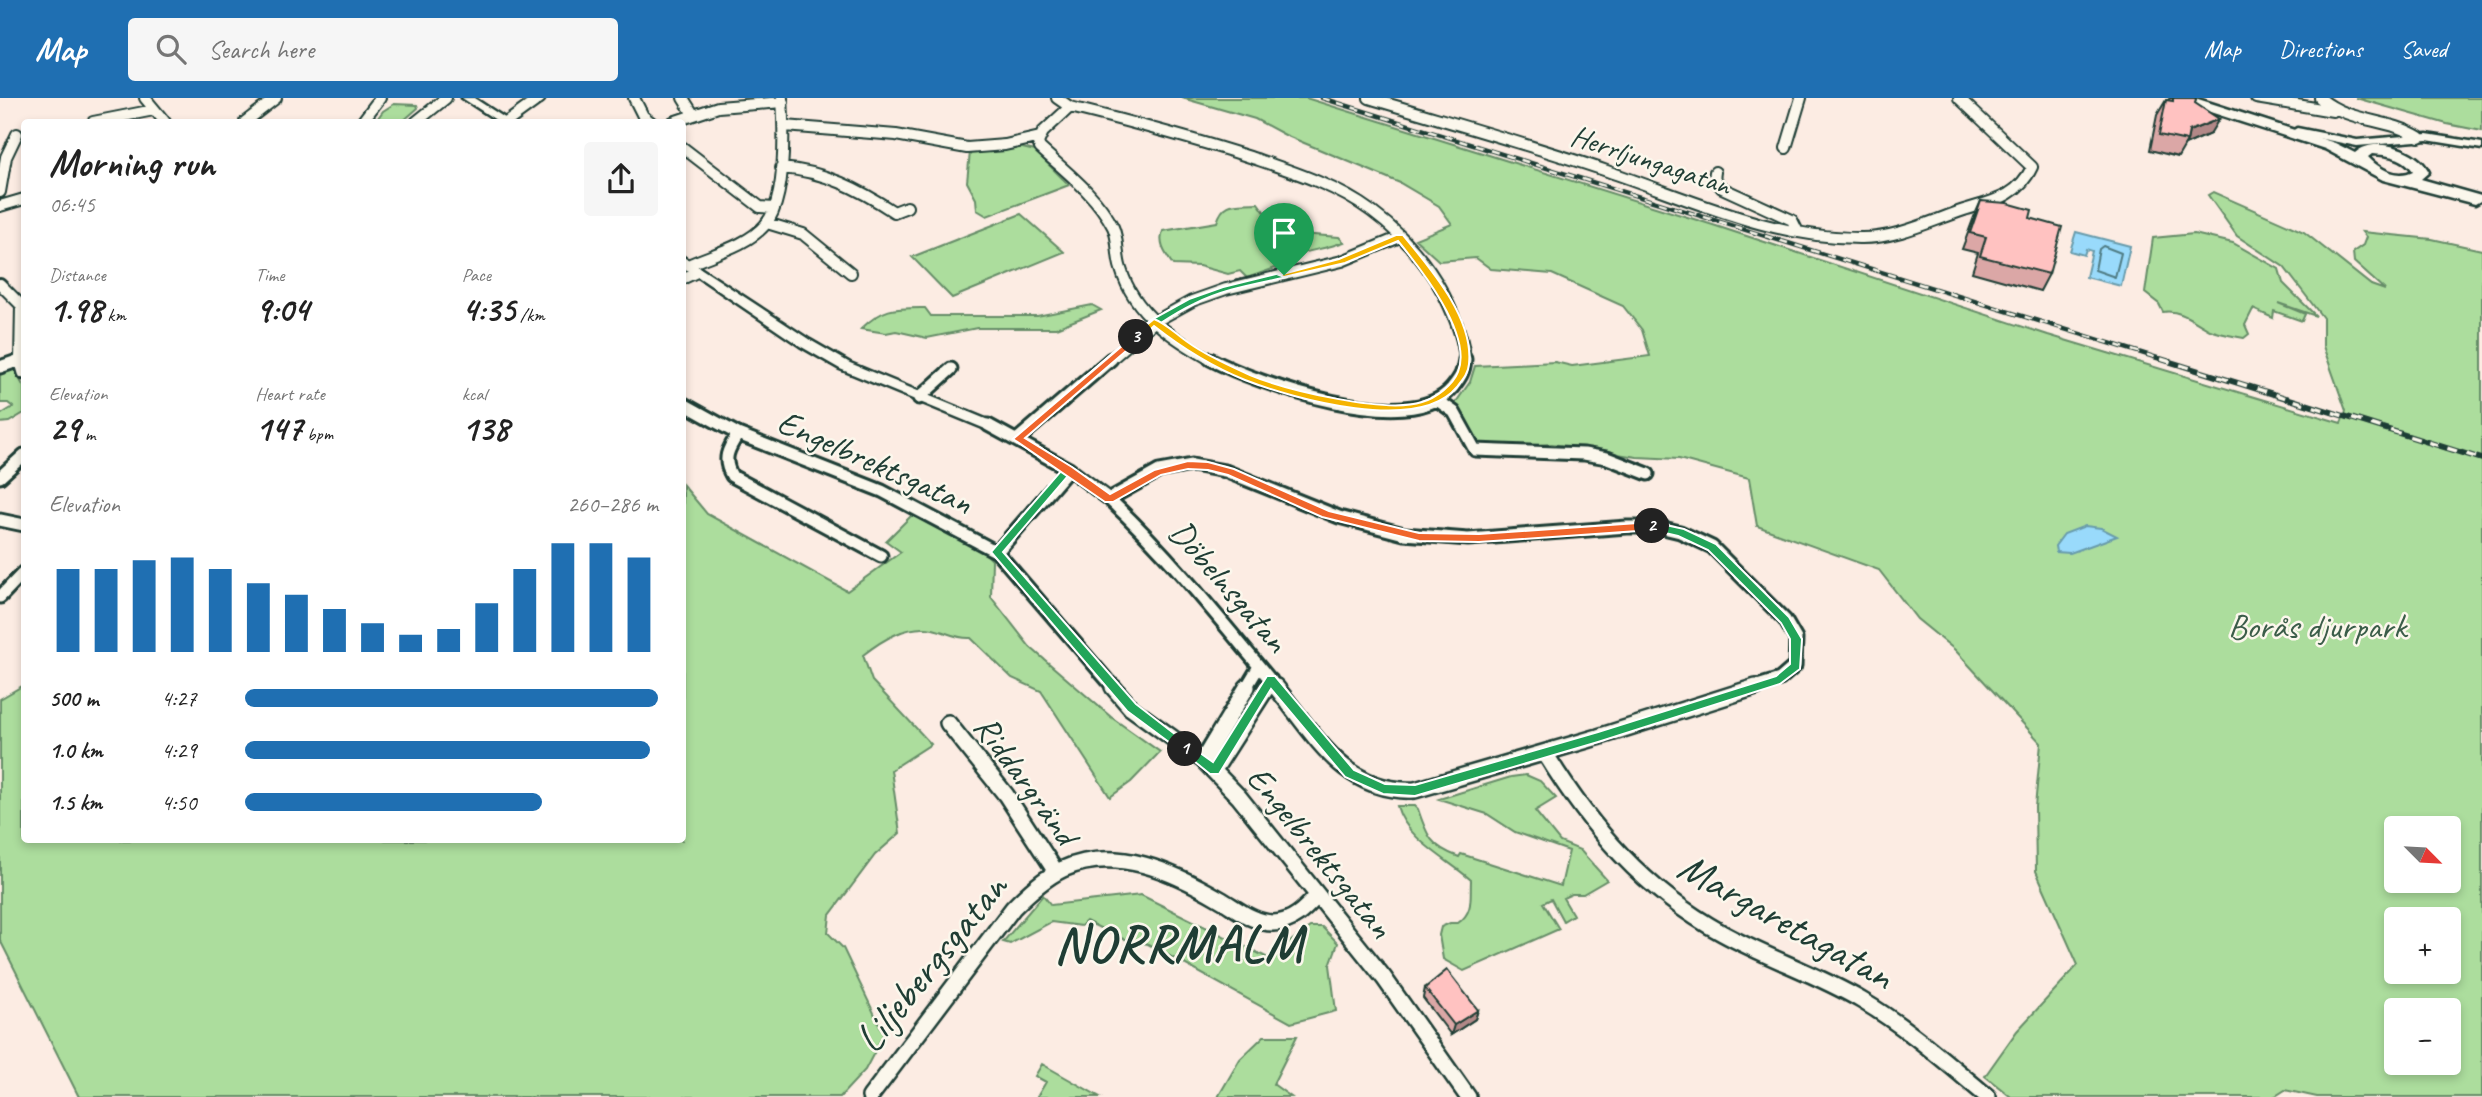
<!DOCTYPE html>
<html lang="en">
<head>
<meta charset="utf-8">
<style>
  :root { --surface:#fff; --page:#f6f6f6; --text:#222; --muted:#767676; --accent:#1f6fb2 }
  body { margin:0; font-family:Caveat,sans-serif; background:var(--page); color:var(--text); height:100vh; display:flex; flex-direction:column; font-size:26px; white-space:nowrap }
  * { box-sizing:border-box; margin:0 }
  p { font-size:23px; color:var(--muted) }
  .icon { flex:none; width:38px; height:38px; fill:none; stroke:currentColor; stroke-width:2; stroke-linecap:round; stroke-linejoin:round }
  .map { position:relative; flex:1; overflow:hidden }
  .details { position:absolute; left:21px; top:21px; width:665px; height:724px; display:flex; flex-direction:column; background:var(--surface); border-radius:7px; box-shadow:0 4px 10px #0003 }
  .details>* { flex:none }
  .needle { width:46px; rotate:114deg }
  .controls { position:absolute; left:2384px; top:718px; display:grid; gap:14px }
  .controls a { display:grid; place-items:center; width:77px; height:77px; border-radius:7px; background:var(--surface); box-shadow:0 4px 10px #0003; font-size:35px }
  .pin { position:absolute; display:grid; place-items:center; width:60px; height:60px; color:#fff; margin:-72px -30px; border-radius:50% 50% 50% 0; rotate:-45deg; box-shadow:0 0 7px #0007 }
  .pin .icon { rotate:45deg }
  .km { position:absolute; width:35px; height:35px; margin:-18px; border-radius:50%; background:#222; color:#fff; font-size:19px; line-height:35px; text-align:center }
  .round { display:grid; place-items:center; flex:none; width:74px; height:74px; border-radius:7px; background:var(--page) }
  .summary { display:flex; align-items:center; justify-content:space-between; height:119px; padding:0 28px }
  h1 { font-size:38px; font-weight:800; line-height:52px }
  .stats { display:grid; grid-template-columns:repeat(3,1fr); gap:10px; height:119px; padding:7px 28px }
  .stats div { display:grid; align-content:center }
  .stats b { font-size:35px; font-weight:800 }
  .stats small { font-size:19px; font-weight:400 }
  .stats p { font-size:19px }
  .chart { height:196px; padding:14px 28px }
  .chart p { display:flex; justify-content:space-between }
  .chart svg { width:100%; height:126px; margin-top:7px; stroke:var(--accent); stroke-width:6 }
  ul { padding:0 28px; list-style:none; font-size:23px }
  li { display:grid; grid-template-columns:112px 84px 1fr; align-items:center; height:52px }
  li i { height:18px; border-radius:9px; background:var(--accent) }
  header { display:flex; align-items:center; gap:42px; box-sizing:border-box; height:98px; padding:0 35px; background:var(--accent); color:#fff }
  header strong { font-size:33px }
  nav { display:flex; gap:38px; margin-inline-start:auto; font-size:24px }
  .search { width:490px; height:63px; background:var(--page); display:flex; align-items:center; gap:18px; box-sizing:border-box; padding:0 24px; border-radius:7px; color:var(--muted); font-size:26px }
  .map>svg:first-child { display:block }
</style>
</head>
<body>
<header>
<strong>Map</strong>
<div class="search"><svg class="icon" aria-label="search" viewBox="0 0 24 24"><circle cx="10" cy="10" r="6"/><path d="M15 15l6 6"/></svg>Search here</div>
<nav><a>Map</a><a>Directions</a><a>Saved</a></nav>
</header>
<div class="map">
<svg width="2482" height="999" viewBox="0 0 2482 999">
  <rect width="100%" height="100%" fill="#fcece3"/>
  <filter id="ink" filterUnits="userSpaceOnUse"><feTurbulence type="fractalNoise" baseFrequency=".0143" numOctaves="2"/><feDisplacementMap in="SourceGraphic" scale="14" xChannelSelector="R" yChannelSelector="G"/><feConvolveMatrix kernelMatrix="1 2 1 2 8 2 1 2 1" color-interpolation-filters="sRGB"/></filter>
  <g filter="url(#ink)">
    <path fill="#acdd9d" stroke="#668d68" stroke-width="2" fill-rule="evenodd" d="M1182 0H1306L1713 127 2048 237 2341 325 2346 313 2323 248V220L2284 169 2237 138 2208 97 2213 94 2304 134 2371 187 2385 192 2354 164 2353 154 2363 147 2366 139 2362 134 2432 141 2482 152V999H2317L2285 992 2274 999H2011L1985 978 2017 933 2078 867 2036 773 2035 709 2041 645 1955 552 1917 521 1879 472 1757 428 1749 380 1679 361 1637 359 1552 346 1480 350 1475 338 1454 307 1470 284 1475 268 1555 264 1572 268 1650 258 1642 232 1623 208 1552 176 1491 171 1476 160 1439 163 1415 141 1452 126 1439 108 1400 85 1285 37 1255 21ZM2396 730H2448V782H2396ZM2396 821H2448V873H2396ZM2396 912H2448V964H2396Z
      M2356 0H2482V33L2447 26Z
      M394 6 417 7 418 10 402 24H375L383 13Z
      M1018 49 1035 53 1069 87 987 118 977 112 976 101 967 84 970 54Z
      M1258 105 1266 116 1296 120 1301 136 1339 139 1344 144C1323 152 1305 152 1285 161L1284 167 1247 180 1240 173 1228 176 1199 168 1173 167C1165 155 1158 146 1163 133L1217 124C1224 101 1237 107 1258 105Z
      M1021 116 1064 154 952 200 912 159Z
      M2194 136 2233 145 2279 171 2283 185 2316 218 2278 205 2305 216 2302 223 2274 213 2273 220 2253 211 2245 227 2249 236 2244 240C2234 238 2220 236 2210 232 2195 225 2182 211 2163 214L2159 206 2145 195 2153 140Z
      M1092 207 1101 212 1056 230H977L927 240 896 233 886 235 861 231C883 209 895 210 925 210L931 218H1037Z
      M8 270 14 271 24 289V315L9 324 0 325V317L13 309 8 305H0V271Z
      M683 387 707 416 847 493 901 454 886 443 913 416 984 454 992 462 991 499 1030 549 1111 619 1160 654 1131 684 1110 699 1041 593 1012 580 971 540C956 541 947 534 933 531 907 526 882 542 863 557L872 583 931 646 891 672 900 735 875 757 830 817 828 835 843 850 884 936 865 972 840 999H79L0 842V601L24 587V742H682Z
      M1526 677 1540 683 1556 700 1535 713 1560 744 1580 752 1607 782 1583 796H1572L1563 800 1573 817 1563 823 1551 801 1543 805 1559 831 1464 873 1443 861 1439 837 1441 829 1450 825H1458C1474 814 1470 799 1471 782 1446 760 1406 741 1397 708H1415L1418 711C1427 738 1431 749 1459 759L1461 756 1561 788 1569 753 1515 734 1487 716 1439 701 1511 679Z
      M1043 797 1051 807 1141 797 1268 860 1310 829H1322L1338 845 1330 867 1336 913 1291 925 1148 846 1120 840 1086 823 1081 828 1051 824 1010 846 1003 844Z
      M1264 938H1297L1273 986 1291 999H1218L1240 961Z
      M1042 966 1100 999H1037L1046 984 1035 978Z"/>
    <path fill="#99dafb" stroke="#689bab" stroke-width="2" d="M2076 134 2130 148 2121 188 2086 179 2092 153 2086 151 2084 157 2070 153Z
      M2085 428 2101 430 2117 438 2070 455 2056 454 2055 448 2064 436Z"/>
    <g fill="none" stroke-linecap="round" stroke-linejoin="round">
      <path stroke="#507c84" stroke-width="2" d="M2103 148 2121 155 2115 179 2095 172 2099 151Z"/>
      <g stroke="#1f3d34" stroke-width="14">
        <path id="minor-far2" d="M145 0 165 24
          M634 0 643 18 651 24
          M683 0 693 16
          M1057 0 1070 9
          M1369 0C1448 24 1528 46 1607 73 1690 101 1773 141 1862 140 1897 140 1931 123 1964 112 1993 103 2018 99 2032 69L1959 0
          M2256 0 2333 13
          M2320 0C2351 26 2386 19 2419 39
          M1070 9C1131 24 1191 40 1250 59 1291 73 1336 87 1371 113 1401 135 1427 165 1444 197 1454 217 1464 240 1465 263
          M1070 9 1043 34 1038 45 1040 50C1066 74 1096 96 1113 129 1119 142 1116 157 1121 171 1134 216 1174 241 1213 263
          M93 24 154 12
          M245 24 276 0
          M362 24 380 0
          M416 24 446 0
          M507 24 540 0
          M673 24 718 9 783 4
          M785 28 896 37 967 50 1005 47 1040 39
          M682 49 760 109 774 110
          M1786 50 1801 0
          M781 70C824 73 859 91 894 114L907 109
          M1715 74 1714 81 1722 90 1792 122 1797 132
          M0 94 6 59 17 36
          M0 108 24 101
          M767 125 803 136 851 175
          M688 167C712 156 747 148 765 127 787 102 784 32 782 0
          M682 181 697 174
          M0 186 21 207 20 263
          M1109 263 1154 224 1192 203 1226 191 1342 163 1400 139"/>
      </g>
      <g stroke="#1f3d34" stroke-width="17">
        <path id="minor-far1" d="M20 261 24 275
          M1210 261C1258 286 1410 340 1452 290 1460 280 1464 274 1465 261
          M0 269 20 262
          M919 300 951 271
          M1437 302 1454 314 1475 352 1584 356 1607 360 1648 376
          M682 305 738 336 882 393 997 454 1114 590
          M988 327 1069 371 1109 401
          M738 336C728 351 722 361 732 378L881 458
          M1018 341 1111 261
          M0 379 24 357
          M1109 401C1171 459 1223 525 1277 590
          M1109 401 1159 373 1192 367 1225 373 1339 419 1404 436 1468 441 1627 429H1659L1680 434 1712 449 1785 522 1796 541 1795 568 1780 581 1751 590
          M0 422 24 427
          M997 454 1069 371
          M0 499 24 474
          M1246 590 1258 570
          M1266 590 1271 582"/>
      </g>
      <g stroke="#1f3d34" stroke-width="20">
        <path id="minor" d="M1113 589 1131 610 1203 662 1239 699 1384 880 1468 999
          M1276 589C1315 637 1345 696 1415 692L1598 639 1756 589
          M948 625 1006 697 1056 774
          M1545 655C1590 729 1645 793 1722 835 1767 860 1817 876 1861 902 1907 929 1947 965 1988 999
          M1203 662 1247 589
          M1214 672 1267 589
          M870 999 1013 810C1028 795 1044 780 1063 771 1116 747 1174 774 1220 801 1236 810 1253 825 1273 825 1292 825 1305 811 1317 798"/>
      </g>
      <g stroke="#1f3d34" stroke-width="5">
        <path id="tertiary" d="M462 0H474L511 24H499Z
          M2297 30 2357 42 2427 36 2482 45V51L2427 42 2357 48 2293 35 2292 33Z
          M682 158 810 242 850 265 993 324 995 327 993 330H983L840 271 800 248 682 168Z"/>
      </g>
      <g stroke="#1f3d34" stroke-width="5">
        <path id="primary" d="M2174 0H2195L2335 45 2355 55C2375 37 2418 51 2429 74L2421 81 2481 98 2482 102 2475 106 2383 82 2325 51 2176 3ZM2372 56C2388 57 2404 59 2413 73 2397 81 2379 71 2368 59Z"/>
      </g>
      <use href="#minor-far2" stroke="#fbf7ec" stroke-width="10"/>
      <use href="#minor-far1" stroke="#fbf7ec" stroke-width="11"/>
      <use href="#minor" stroke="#fbf7ec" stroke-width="15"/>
      <use href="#tertiary" fill="#fbf7ec" fill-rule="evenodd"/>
      <use href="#primary" fill="#fbf7ec" fill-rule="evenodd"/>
      <g stroke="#1f3d34" stroke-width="4.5">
        <path id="rail-far1" d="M1322 0 2167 263"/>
      </g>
      <g stroke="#1f3d34" stroke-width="6">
        <path id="rail" d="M2161 261 2482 361"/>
      </g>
      <use href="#rail-far1" stroke="#fbf7ec" stroke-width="2.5" stroke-dasharray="8" stroke-linecap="butt"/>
      <use href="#rail" stroke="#fbf7ec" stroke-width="3.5" stroke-dasharray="10" stroke-linecap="butt"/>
    </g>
    <path fill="#dba7a6" stroke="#1f3d34" stroke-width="2" d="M2170 0H2196L2195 5 2210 36 2185 47 2178 59 2150 52 2157 17 2166 2H2168Z
      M1981 103 2030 120 2049 176 2040 193 1972 174 1978 155 1962 151 1974 119Z
      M1425 890 1478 912 1475 921 1451 937 1423 900Z"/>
    <path fill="#b28887" stroke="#1f3d34" stroke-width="2" d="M2219 21 2210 36 2185 47 2187 43 2189 33Z
      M1478 912 1475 921 1451 937 1454 927Z"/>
    <path fill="#ffc2c1" stroke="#1f3d34" stroke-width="2" d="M2173 0H2196L2195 5 2219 21 2189 33 2187 43 2159 37 2166 2 2173 3Z
      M1981 103 2007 105 2032 112 2030 120 2062 129 2049 176 1980 158 1986 139 1970 135Z
      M1447 872 1478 912 1454 927 1425 890Z"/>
  </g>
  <path fill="#22a559" stroke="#fff" stroke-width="2" d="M1284 174 1288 177 1287 179C1256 186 1223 191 1194 206 1134 235 1076 296 1025 340L1074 371 1003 454 1136 606 1189 647V654L1185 656 1127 613 991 454 1062 372 1013 341 1151 222 1189 201 1223 189Z"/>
  <path fill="#22a559" stroke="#fff" stroke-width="2" d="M1652 424 1684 431 1716 446 1789 519 1802 541 1800 571 1780 586 1598 644 1415 698 1383 696 1345 679 1271 591 1219 676H1210L1179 651 1181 647H1189L1213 664 1267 578H1275L1354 672 1385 686 1415 687 1598 634 1776 578 1790 566V541L1781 525 1708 452 1678 438 1648 431V426Z"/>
  <path fill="#f0652b" stroke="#fff" stroke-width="2" d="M1136 236 1141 239 1140 241 1025 340 1072 369 1110 396 1154 372 1188 363 1208 364 1234 371 1329 413 1419 435 1479 436 1652 424 1657 428 1652 432 1479 444 1419 443 1322 419 1228 377 1208 372 1188 371 1161 377 1113 404H1105L1013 341Z"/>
  <path fill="#f5b400" stroke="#fff" stroke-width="2" d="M1396 137H1403C1430 170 1474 220 1469 266 1468 276 1463 281 1457 289 1419 336 1294 301 1245 282 1213 269 1182 250 1154 228L1140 241 1132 239 1154 221C1167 226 1177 237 1189 245 1207 258 1230 268 1250 277 1286 292 1386 316 1422 304 1436 300 1453 287 1458 274 1473 236 1420 170 1398 143L1345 165 1284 179 1279 177 1339 161Z"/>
  <g text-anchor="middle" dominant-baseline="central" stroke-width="5" stroke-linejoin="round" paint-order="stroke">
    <g font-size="30" fill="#1f3d34" stroke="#fbf7ec">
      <text transform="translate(1651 62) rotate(18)">Herrljungagatan</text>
    </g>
    <g font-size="35" fill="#1f3d34" stroke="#fbf7ec">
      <text transform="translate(875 364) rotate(24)">Engelbrektsgatan</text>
      <text transform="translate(1229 488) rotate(49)">Döbelnsgatan</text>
      <text transform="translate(1026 682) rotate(54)">Riddargränd</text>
      <text transform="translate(1320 754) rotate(51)">Engelbrektsgatan</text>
    </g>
    <g font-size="35" fill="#3b5d49" stroke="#fbf7ec">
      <text x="2317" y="528">Borås djurpark</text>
    </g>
    <g font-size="42" fill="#1f3d34" stroke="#fbf7ec">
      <text transform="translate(1786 823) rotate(29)">Margaretagatan</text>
      <text transform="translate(931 865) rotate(-51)">Liljebergsgatan</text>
    </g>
    <g font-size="51" font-weight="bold" letter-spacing="2" fill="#1f3d34" stroke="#fbf7ec">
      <text x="1179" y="846">NORRMALM</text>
    </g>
  </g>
</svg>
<div class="controls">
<a><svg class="needle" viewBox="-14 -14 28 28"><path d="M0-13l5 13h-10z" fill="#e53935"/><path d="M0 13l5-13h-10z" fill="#767676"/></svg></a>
<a>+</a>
<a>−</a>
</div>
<div class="pin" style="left:1284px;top:177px;background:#1e9e55"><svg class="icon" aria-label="arrive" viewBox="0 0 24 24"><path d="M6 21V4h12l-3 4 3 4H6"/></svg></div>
<b class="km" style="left:1185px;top:651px">1</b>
<b class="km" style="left:1652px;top:428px">2</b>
<b class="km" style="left:1136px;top:239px">3</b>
<section class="details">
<div class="summary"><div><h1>Morning run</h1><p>06:45</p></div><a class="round"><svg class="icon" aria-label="share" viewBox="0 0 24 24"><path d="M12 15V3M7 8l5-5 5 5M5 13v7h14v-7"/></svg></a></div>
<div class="stats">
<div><p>Distance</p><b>1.98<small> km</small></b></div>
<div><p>Time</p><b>9:04</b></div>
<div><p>Pace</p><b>4:35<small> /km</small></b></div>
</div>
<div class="stats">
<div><p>Elevation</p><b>29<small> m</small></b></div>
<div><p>Heart rate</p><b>147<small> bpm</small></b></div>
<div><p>kcal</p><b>138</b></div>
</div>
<div class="chart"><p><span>Elevation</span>260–286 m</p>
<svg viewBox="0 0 160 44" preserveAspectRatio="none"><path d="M5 44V15M15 44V15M25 44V12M35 44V11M45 44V15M55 44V20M65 44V24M75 44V29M85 44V34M95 44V38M105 44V36M115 44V27M125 44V15M135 44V6M145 44V6M155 44V11"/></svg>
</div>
<ul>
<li><b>500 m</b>4:27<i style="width:100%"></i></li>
<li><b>1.0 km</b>4:29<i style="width:98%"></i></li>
<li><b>1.5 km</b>4:50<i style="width:72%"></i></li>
</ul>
</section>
</div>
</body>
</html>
